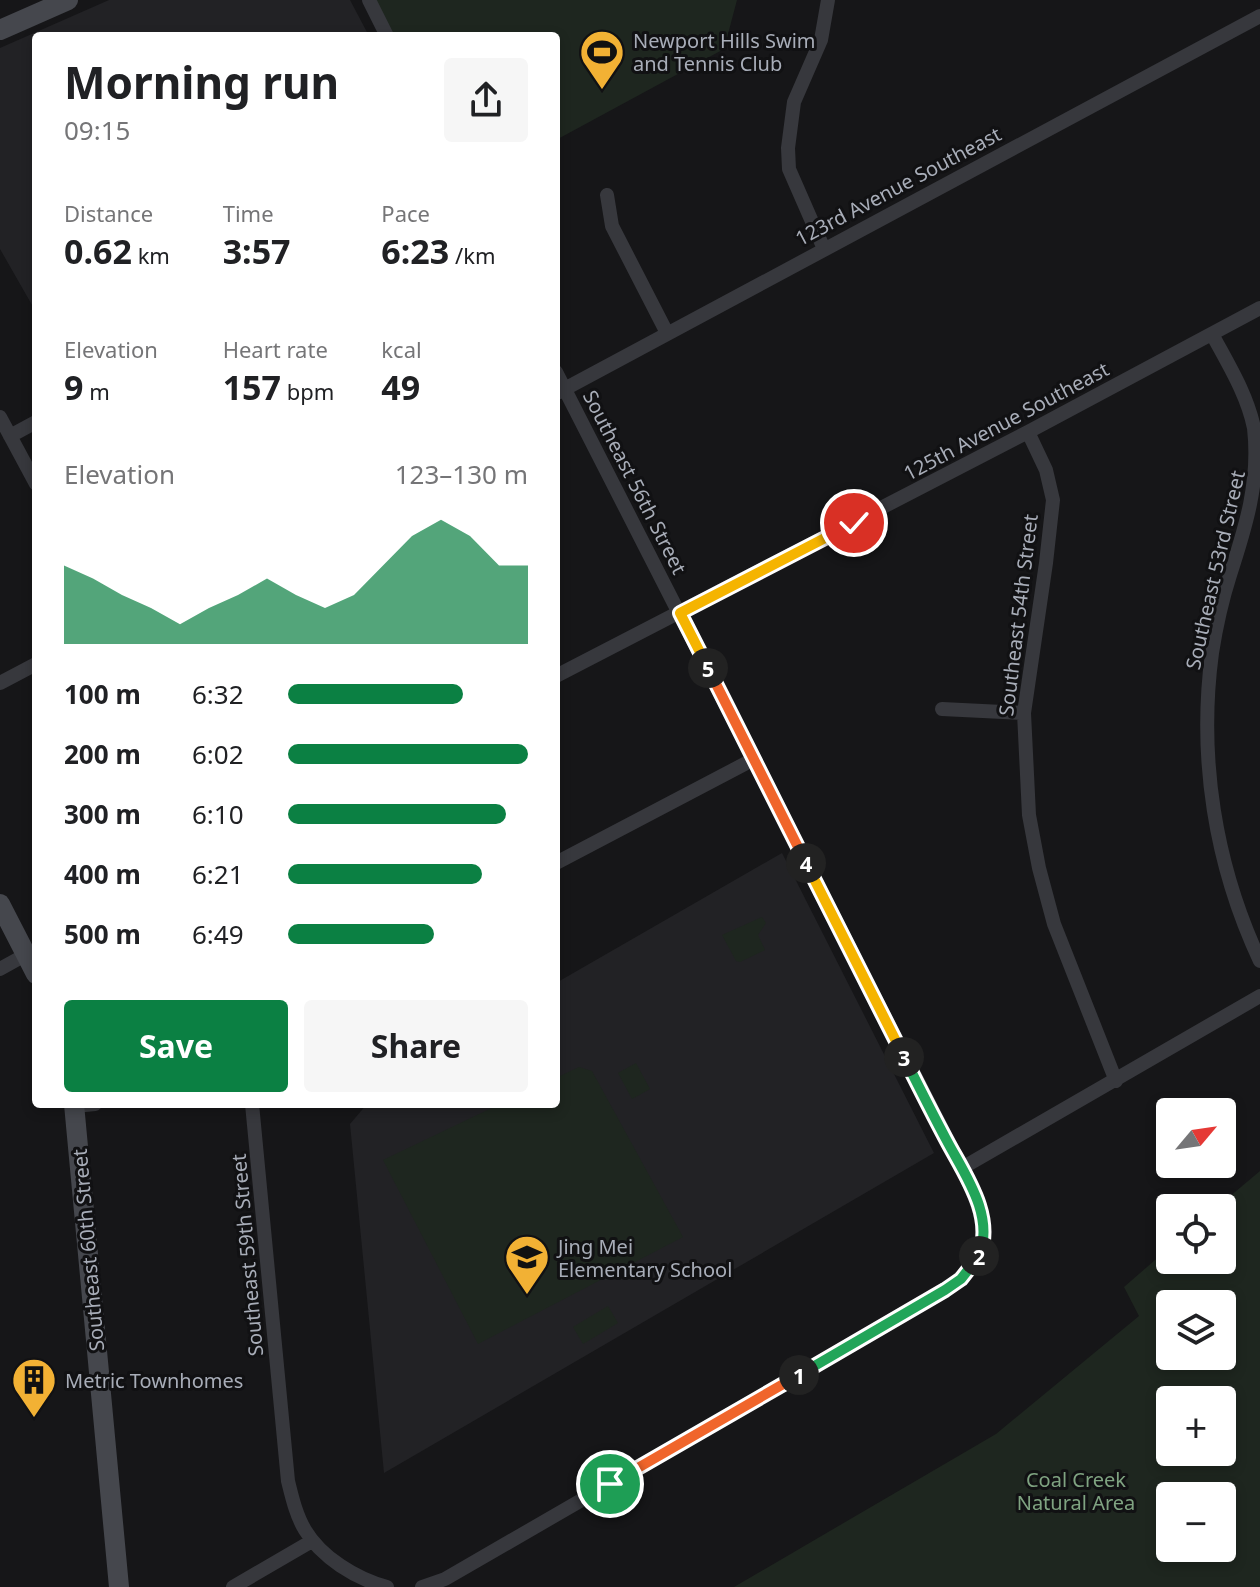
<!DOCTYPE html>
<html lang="en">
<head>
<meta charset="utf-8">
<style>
  :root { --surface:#fff; --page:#f6f6f6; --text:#202124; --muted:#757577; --accent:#0b8043 }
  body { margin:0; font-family:"Noto Sans",sans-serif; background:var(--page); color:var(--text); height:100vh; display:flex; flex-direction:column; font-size:30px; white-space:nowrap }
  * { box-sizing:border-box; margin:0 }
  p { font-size:26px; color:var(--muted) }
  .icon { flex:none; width:44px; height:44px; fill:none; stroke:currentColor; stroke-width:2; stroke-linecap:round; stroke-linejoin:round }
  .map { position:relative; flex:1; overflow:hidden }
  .drawer { position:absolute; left:32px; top:32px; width:528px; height:1076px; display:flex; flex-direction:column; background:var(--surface); border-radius:8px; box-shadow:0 4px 12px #0003 }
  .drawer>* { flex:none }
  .needle { width:52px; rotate:61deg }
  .buttons { position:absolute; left:1156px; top:1098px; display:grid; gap:16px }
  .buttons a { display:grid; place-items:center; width:80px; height:80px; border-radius:8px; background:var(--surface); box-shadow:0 4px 12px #0003; font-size:40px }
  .pin { position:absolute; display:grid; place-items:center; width:68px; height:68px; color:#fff; margin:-34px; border:4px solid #fff; border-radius:50%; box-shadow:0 2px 8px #0007 }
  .km { position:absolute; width:40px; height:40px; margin:-20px; border-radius:50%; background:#222; color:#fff; font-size:22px; line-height:40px; text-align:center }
  .round { display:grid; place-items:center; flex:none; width:84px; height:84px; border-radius:8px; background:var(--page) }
  .overview { display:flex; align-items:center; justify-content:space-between; height:136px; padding:0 32px }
  h1 { font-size:44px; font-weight:700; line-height:60px }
  .figures { display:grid; grid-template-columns:repeat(3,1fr); gap:12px; height:136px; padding:8px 32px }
  .figures div { display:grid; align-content:center }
  .figures b { font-size:34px; font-weight:700 }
  .figures small { font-size:22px; font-weight:400 }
  .figures p { font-size:22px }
  .chart { height:224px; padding:16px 32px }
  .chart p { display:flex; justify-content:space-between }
  .chart svg { width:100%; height:144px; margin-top:8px; fill:var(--accent); opacity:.7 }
  .action { display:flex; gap:16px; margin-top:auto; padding:16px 32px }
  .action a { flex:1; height:92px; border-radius:8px; background:var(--accent); color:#fff; font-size:32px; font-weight:700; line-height:92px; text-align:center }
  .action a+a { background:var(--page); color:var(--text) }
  ul { padding:0 32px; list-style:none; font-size:26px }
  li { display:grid; grid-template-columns:128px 96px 1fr; align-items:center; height:60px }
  li i { height:20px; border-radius:10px; background:var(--accent) }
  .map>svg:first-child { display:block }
</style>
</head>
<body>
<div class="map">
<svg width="1260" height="1587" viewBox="0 0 1260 1587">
  <rect width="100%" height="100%" fill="#161618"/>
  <path fill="#222225" d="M109 0H350L369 36H36V312L0 249V48Z
    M782 853 934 1153 384 1473 350 1124 367 1104H556V983Z"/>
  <path fill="#1e261f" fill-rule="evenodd" d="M375 0H737L724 49 556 140V36H394Z
    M762 917 766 923 758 935 765 950 740 962 736 961 722 935Z
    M636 1063 650 1089 632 1099 618 1073Z
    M579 1067 592 1071 683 1237 478 1344 383 1160 500 1104H556V1078Z
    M1260 1171V1587H734L996 1434 1139 1316 1124 1287 1170 1247V1260H1222V1208H1216ZM1170 1304H1222V1356H1170ZM1170 1400H1222V1452H1170ZM1170 1496H1222V1548H1170Z
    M608 1306 618 1323 583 1344 573 1327Z"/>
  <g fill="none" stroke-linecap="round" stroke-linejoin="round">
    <path stroke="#37383d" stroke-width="14" d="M369 0 387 36
      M607 195 612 226 667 333
      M824 249 789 169 788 148 794 102 821 40 828 0
      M1212 334C1228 364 1247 394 1254 428 1260 481 1246 526 1230 575 1222 600 1216 627 1212 653 1198 758 1215 865 1260 961
      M559 392 1260 16
      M0 417 36 484
      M1028 432 1046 470 1053 500 1046 563 1024 713 1029 815 1039 868 1054 924 1116 1081
      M10 436 36 422
      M556 676 1028 432 1260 308
      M0 683 36 664
      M942 709 1024 713
      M556 863 754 759
      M0 969 27 954
      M252 1104 288 1481C292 1497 296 1515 305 1530 321 1557 356 1579 387 1587
      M75 1106 95 1104
      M962 1168 1260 996
      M233 1587 312 1541
      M422 1587 445 1579 945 1290C999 1252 986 1220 962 1168L556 372"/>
    <path stroke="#45474d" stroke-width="20" d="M0 30 68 0
      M0 904 36 974
      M74 1104 119 1587"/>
  </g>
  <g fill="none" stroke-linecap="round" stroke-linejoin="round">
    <g stroke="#fff" stroke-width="16">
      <path id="split-1" d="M610 1484 799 1375"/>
    </g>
    <g stroke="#fff" stroke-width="16">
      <path id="split-2" d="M799 1375 945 1290 961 1279 979 1256"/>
    </g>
    <g stroke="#fff" stroke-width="16">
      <path id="split-3" d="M904 1057C918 1085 932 1113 947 1141 965 1175 995 1216 979 1256"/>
    </g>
    <g stroke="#fff" stroke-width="16">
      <path id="split-4" d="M806 863 904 1057"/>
    </g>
    <g stroke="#fff" stroke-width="16">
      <path id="split-5" d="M708 668 806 863"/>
    </g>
    <g stroke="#fff" stroke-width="16">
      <path id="split-6" d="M708 668 680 613 854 523"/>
    </g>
    <use href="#split-1" stroke="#f0652b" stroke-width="10"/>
    <use href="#split-2" stroke="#22a559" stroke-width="10"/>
    <use href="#split-3" stroke="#22a559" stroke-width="10"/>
    <use href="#split-4" stroke="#f5b400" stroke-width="10"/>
    <use href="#split-5" stroke="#f0652b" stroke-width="10"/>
    <use href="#split-6" stroke="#f5b400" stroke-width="10"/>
  </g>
  <defs>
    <g id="stadium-pin" transform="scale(2.3)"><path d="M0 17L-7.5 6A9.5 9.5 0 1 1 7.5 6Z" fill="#f2b134" stroke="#111113"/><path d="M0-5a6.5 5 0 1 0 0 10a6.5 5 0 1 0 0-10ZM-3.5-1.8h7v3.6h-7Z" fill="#111"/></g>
    <g id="school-pin" transform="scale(2.3)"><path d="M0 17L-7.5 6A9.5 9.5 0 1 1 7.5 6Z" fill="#f2b134" stroke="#111113"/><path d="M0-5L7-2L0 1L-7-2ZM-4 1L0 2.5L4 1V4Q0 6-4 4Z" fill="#111"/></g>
    <g id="building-pin" transform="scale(2.3)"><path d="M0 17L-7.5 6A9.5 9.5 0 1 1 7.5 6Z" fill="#f2b134" stroke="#111113"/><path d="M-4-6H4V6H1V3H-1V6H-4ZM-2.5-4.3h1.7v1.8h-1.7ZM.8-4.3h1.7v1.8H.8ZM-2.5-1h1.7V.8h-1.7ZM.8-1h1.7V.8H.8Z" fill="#111"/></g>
  </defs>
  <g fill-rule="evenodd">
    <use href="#stadium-pin" x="602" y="52"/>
    <use href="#school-pin" x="527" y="1257"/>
    <use href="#building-pin" x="34" y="1380"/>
  </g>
  <g text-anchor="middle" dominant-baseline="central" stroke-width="6" stroke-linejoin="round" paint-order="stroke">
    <g font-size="20" fill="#a8adb8" stroke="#111113" text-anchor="start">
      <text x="633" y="40">Newport Hills Swim<tspan x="633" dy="23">and Tennis Club</tspan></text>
      <text x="558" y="1246">Jing Mei<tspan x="558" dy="23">Elementary School</tspan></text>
      <text x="65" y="1380">Metric Townhomes</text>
    </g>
    <g font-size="20" fill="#a8adb8" stroke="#111113">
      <text transform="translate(898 186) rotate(-28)">123rd Avenue Southeast</text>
      <text transform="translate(1006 421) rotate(-28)">125th Avenue Southeast</text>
      <text transform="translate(635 482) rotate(63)">Southeast 56th Street</text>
      <text transform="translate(1215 570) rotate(-77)">Southeast 53rd Street</text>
      <text transform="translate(1018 615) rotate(-83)">Southeast 54th Street</text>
      <text transform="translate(88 1250) rotate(-95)">Southeast 60th Street</text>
      <text transform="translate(247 1255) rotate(-95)">Southeast 59th Street</text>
    </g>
    <g font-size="20" fill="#7fa381" stroke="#111113">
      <text x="1076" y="1479">Coal Creek<tspan x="1076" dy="23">Natural Area</tspan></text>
    </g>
  </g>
</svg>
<div class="buttons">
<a><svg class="needle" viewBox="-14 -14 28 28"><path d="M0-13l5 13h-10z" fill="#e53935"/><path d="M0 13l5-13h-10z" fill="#757577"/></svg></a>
<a><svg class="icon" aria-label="locate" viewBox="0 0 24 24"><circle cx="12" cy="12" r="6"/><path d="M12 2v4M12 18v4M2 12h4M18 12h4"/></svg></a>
<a><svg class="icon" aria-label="layers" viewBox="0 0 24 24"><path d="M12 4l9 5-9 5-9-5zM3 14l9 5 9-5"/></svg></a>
<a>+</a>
<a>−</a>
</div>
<div class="pin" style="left:610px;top:1484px;background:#1e9e55"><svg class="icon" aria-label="arrive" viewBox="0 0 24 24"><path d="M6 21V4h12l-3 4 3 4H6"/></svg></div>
<div class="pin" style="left:854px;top:523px;background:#d93025"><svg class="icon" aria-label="check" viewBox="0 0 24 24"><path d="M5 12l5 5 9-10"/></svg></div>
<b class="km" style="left:799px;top:1375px">1</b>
<b class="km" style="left:979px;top:1256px">2</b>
<b class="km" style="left:904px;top:1057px">3</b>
<b class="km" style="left:806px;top:863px">4</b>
<b class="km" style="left:708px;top:668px">5</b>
<section class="drawer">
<div class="overview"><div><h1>Morning run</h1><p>09:15</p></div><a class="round"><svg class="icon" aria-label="share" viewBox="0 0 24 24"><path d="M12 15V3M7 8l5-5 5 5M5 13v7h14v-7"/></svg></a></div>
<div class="figures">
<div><p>Distance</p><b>0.62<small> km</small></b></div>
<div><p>Time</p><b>3:57</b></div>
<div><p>Pace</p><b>6:23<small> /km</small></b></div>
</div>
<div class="figures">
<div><p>Elevation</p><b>9<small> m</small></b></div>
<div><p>Heart rate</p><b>157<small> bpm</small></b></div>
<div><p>kcal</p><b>49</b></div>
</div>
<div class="chart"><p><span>Elevation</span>123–130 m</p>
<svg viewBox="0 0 160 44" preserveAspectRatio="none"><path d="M0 44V20L10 24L20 29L30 33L40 38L50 33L60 29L70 24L80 29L90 33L100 29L110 20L120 11L130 6L140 11L150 20L160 20V44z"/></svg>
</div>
<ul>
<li><b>100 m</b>6:32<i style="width:73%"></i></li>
<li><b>200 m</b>6:02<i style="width:100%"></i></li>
<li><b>300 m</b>6:10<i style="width:91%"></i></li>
<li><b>400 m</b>6:21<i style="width:81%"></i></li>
<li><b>500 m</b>6:49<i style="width:61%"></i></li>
</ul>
<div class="action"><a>Save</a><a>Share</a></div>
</section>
</div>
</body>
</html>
